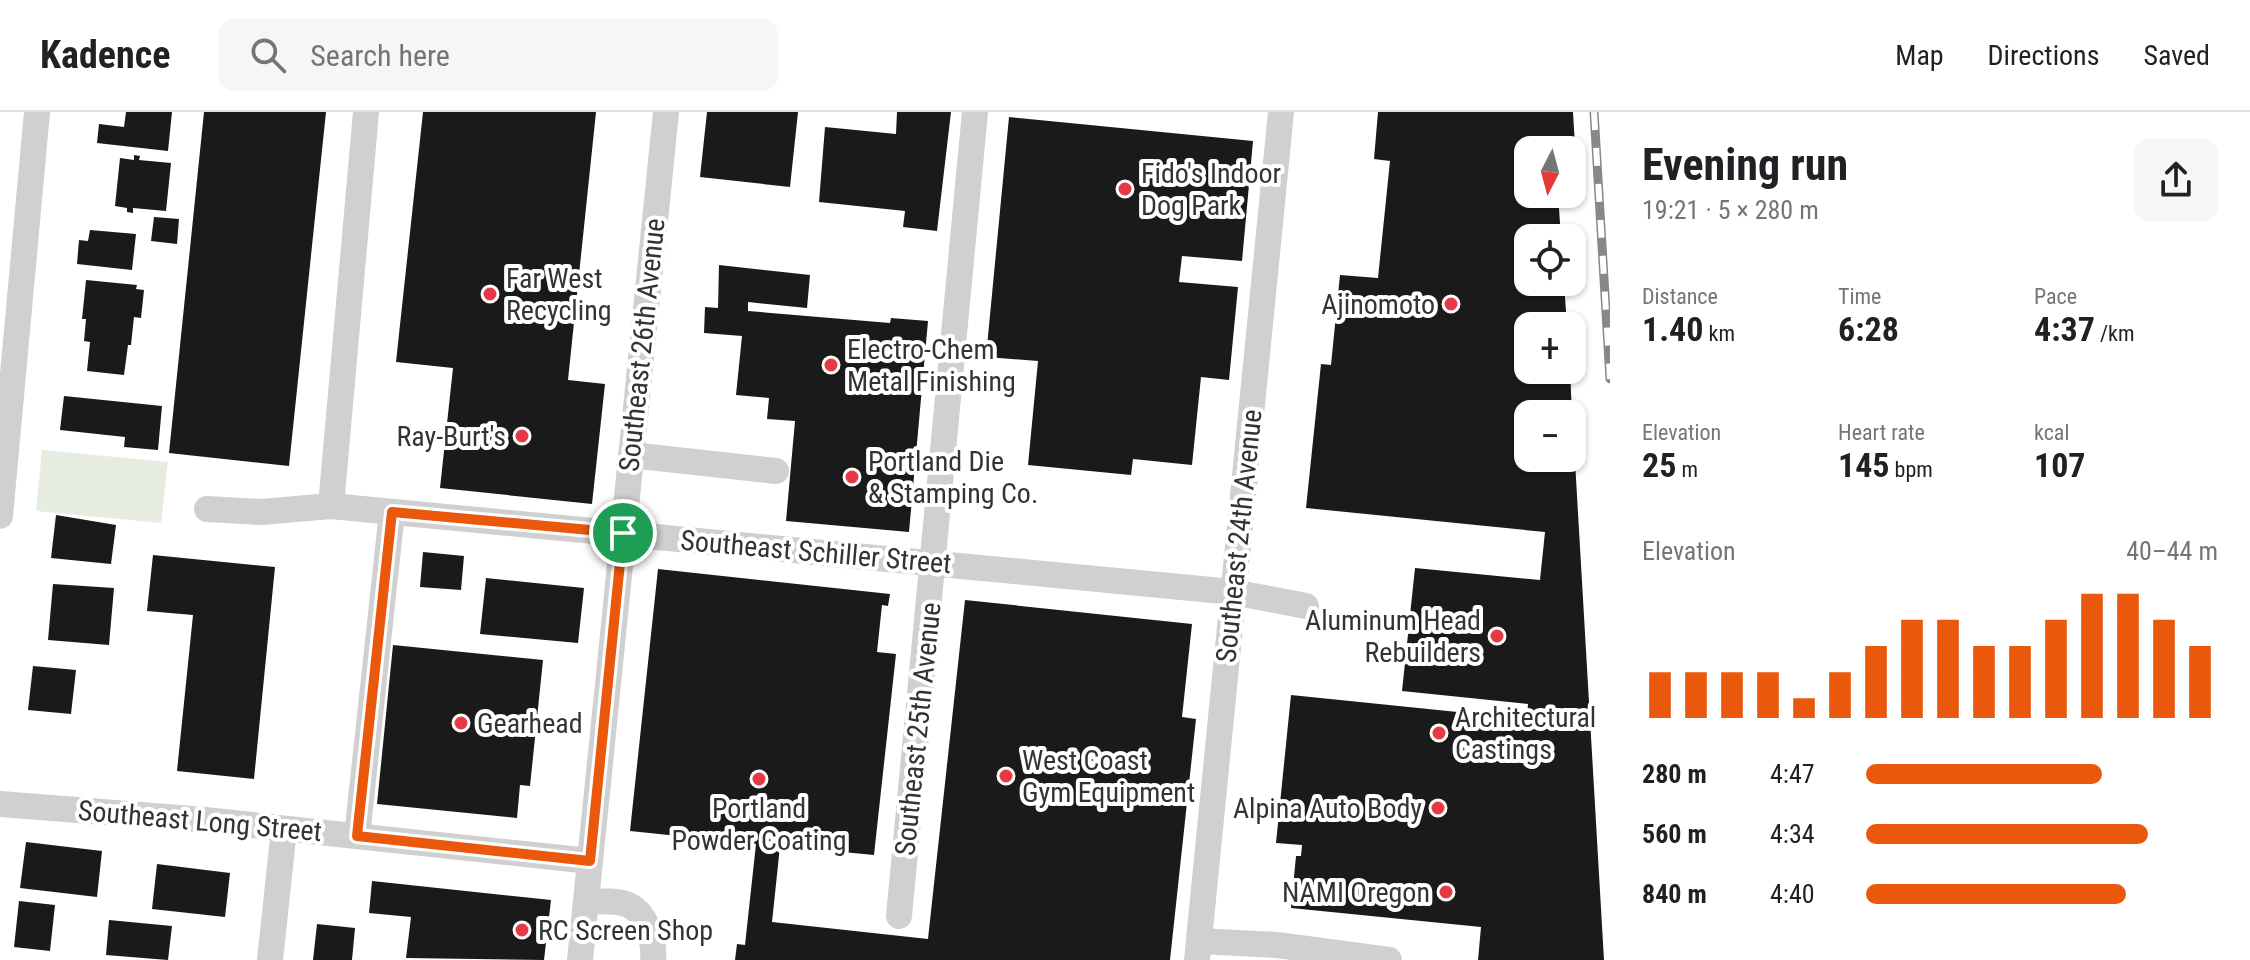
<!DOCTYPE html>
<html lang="en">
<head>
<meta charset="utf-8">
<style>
  :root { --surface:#fff; --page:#f6f6f6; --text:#202124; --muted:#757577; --line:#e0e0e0; --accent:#ea580c }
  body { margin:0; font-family:"Roboto Condensed",sans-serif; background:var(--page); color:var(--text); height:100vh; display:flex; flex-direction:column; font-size:30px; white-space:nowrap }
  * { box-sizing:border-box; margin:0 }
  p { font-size:26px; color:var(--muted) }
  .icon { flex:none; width:44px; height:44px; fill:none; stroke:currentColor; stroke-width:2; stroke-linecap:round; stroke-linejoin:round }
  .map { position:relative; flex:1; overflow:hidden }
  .panel { display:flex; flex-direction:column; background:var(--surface); width:640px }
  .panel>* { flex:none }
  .needle { width:52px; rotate:186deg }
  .buttons { position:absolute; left:1514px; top:24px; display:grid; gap:16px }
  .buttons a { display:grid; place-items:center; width:72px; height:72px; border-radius:16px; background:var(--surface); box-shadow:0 2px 6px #0004; font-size:40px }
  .pin { position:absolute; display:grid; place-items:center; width:68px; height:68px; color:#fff; margin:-34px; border:4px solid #fff; border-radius:50%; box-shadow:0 2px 8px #0007 }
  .round { display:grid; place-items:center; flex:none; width:84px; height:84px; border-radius:16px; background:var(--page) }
  .headline { display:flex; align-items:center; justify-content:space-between; height:136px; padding:0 32px }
  h1 { font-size:44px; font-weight:700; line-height:60px }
  .figures { display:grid; grid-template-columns:repeat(3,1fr); gap:12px; height:136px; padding:8px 32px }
  .figures div { display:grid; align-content:center }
  .figures b { font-size:34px; font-weight:700 }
  .figures small { font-size:22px; font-weight:400 }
  .figures p { font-size:22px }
  .chart { height:224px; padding:16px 32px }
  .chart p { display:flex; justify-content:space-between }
  .chart svg { width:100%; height:144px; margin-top:8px; stroke:var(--accent); stroke-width:6 }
  ul { padding:0 32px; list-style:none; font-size:26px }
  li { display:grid; grid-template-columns:128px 96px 1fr; align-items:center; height:60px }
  li i { height:20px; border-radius:10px; background:var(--accent) }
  header { display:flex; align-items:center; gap:48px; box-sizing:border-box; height:112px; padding:0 40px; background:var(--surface); border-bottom:2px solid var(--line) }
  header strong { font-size:38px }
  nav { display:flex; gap:44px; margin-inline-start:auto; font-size:28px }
  .search { width:560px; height:72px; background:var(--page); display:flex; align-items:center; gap:20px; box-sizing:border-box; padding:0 28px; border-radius:16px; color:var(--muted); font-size:30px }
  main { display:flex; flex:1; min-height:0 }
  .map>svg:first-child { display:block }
</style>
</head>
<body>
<header>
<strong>Kadence</strong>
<div class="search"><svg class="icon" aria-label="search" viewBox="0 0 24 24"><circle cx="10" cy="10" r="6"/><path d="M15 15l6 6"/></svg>Search here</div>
<nav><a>Map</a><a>Directions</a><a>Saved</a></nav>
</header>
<main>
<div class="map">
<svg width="1610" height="848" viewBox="0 0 1610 848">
  <rect width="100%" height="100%" fill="#fff"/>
  <path fill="#e6ecdf" d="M42 338 168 350 161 411 36 399Z"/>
  <path fill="#1a1a1a" d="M126 0H172L168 39 97 31 99 12 124 15Z
    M204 0H326L289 354 169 341Z
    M423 0H596L568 268 605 272 592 392 440 376 453 256 396 250Z
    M707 0H798L790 75 700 65Z
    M897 0H951L937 119 903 115 905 99 819 90 825 15 896 22Z
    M1378 0H1573L1577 67H1572V38H1528V82H1558L1561 126H1528V170H1564L1567 214H1528V258H1570L1572 302H1528V346H1572L1574 332 1604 848H1478L1481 815 1291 796 1296 744H1301L1302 733 1276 731 1291 583 1527 607 1528 592 1402 579 1415 456 1540 468 1545 420 1306 396 1321 252 1331 253 1340 163 1378 166 1390 49 1374 47Z
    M1009 5 1253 29 1242 149 1182 144 1179 170 1238 175 1229 268 1201 265 1192 353 1133 347 1131 363 1028 353 1038 249 986 245Z
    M134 43 140 44 139 48 171 51 166 99 133 96V101L127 100V96L115 94 120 46 134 48Z
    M154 105 179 107 177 132 151 129Z
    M90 118 136 122 132 158 77 152 79 128 88 129Z
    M719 153 810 163 807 196 748 190V199L890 211 891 206 928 209 909 420 786 409 795 309 767 307 769 286 736 283 742 224 704 221 705 195 718 196Z
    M86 168 137 173 136 177 144 178 141 206 134 205 131 233H128L124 263 87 259 90 230 84 229 86 207H82Z
    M64 284 162 294 158 338 124 335 125 325 60 318Z
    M56 403 116 413 111 452 51 446Z
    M423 440 464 444 461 478 420 475Z
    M153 443 275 455 254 667 177 659 193 503 147 499Z
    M658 457 890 482 888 494 882 493 877 540 896 542 874 743 780 734 772 810 928 827 965 488 1192 512 1182 605 1196 607 1170 848H735L737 832 745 833 756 732 630 719Z
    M486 466 584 476 578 531 480 522Z
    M53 472 114 476 109 533 48 528Z
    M393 533 543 548 530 674 520 673 517 706 377 692Z
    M33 554 76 558 71 602 28 598Z
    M26 730 102 739 97 785 20 776Z
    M157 752 230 761 225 805 152 797Z
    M372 769 551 788 544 848 406 846 411 805 369 801Z
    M19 789 55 793 50 839 14 835Z
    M109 808 172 814 168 848 106 843Z
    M317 812 355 816 352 848H313Z"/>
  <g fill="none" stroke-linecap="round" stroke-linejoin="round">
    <path stroke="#d0d0d0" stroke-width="26" d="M631 343 776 359
      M331 394 366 0
      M207 397 261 400 331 394 1233 480 1306 494
      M0 404 37 0
      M0 692 205 708 590 749
      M357 724 392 400
      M586 789C598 790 614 788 626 792 646 799 655 829 653 848
      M899 804 975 0
      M1199 829 1277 833 1389 848
      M270 848 284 717
      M580 848 666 0
      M1197 848 1281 0"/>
    <g stroke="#888" stroke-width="9">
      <path id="rail" d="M1594 0 1610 267"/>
    </g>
    <use href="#rail" stroke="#fff" stroke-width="6" stroke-dasharray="18" stroke-linecap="butt"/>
  </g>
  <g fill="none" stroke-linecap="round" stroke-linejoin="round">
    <g stroke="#fff" stroke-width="16">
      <path id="route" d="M392 400 623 421 590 749 357 724Z"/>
    </g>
    <use href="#route" stroke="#ea580c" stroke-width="10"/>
  </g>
  <g fill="#e63946" stroke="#fff" stroke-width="3">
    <circle cx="1125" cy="77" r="8"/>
    <circle cx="490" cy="182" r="8"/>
    <circle cx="1451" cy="192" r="8"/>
    <circle cx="831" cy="253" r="8"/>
    <circle cx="522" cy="324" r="8"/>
    <circle cx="852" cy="365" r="8"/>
    <circle cx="1497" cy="524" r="8"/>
    <circle cx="461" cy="611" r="8"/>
    <circle cx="1439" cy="621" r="8"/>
    <circle cx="1006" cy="664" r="8"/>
    <circle cx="759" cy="667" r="8"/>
    <circle cx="1438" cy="696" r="8"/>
    <circle cx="1446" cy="780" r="8"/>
    <circle cx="522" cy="818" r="8"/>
  </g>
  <g text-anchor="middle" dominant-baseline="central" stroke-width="8" stroke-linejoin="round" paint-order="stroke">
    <g font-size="28" fill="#333" stroke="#fff" text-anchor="start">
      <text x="1141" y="61">Fido's Indoor<tspan x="1141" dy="32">Dog Park</tspan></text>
      <text x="506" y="166">Far West<tspan x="506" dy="32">Recycling</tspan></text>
      <text x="1435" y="192" text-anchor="end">Ajinomoto</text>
      <text x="847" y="237">Electro-Chem<tspan x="847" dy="32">Metal Finishing</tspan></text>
      <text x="506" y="324" text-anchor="end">Ray-Burt's</text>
      <text x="868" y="349">Portland Die<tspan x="868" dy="32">&amp; Stamping Co.</tspan></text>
      <text x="1481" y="508" text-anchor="end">Aluminum Head<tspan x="1481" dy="32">Rebuilders</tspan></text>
      <text x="1455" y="605">Architectural<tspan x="1455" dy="32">Castings</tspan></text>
      <text x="477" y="611">Gearhead</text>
      <text x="1022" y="648">West Coast<tspan x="1022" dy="32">Gym Equipment</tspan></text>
      <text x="759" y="696" text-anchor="middle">Portland<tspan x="759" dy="32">Powder Coating</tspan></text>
      <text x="1422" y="696" text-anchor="end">Alpina Auto Body</text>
      <text x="1430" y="780" text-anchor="end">NAMI Oregon</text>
      <text x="538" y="818">RC Screen Shop</text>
    </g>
    <g font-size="28" fill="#333" stroke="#fff">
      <text transform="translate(642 233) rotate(-84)">Southeast 26th Avenue</text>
      <text transform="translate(1239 424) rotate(-84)">Southeast 24th Avenue</text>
      <text transform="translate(816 440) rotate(5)">Southeast Schiller Street</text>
      <text transform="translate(918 617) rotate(-84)">Southeast 25th Avenue</text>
      <text transform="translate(200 709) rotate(5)">Southeast Long Street</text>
    </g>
  </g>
</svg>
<div class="buttons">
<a><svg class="needle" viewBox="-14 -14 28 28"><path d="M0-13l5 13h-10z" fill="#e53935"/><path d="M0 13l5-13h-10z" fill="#757577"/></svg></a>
<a><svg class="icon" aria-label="locate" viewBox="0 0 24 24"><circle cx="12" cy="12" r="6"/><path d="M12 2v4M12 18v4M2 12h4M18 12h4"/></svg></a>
<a>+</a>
<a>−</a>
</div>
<div class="pin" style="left:623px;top:421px;background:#1e9e55"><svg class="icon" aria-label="arrive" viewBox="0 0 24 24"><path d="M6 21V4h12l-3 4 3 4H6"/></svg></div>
</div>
<section class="panel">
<div class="headline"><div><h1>Evening run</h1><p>19:21 · 5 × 280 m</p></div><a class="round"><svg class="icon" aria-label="share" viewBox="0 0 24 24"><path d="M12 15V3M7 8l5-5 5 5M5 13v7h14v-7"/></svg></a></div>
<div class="figures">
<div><p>Distance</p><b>1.40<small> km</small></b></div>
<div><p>Time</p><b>6:28</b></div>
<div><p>Pace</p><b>4:37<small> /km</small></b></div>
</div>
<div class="figures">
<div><p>Elevation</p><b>25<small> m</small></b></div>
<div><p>Heart rate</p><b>145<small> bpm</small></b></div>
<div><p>kcal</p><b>107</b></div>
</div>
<div class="chart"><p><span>Elevation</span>40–44 m</p>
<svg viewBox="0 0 160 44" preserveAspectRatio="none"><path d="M5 44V30M15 44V30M25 44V30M35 44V30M45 44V38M55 44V30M65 44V22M75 44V14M85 44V14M95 44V22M105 44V22M115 44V14M125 44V6M135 44V6M145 44V14M155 44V22"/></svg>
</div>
<ul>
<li><b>280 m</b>4:47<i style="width:67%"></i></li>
<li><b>560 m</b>4:34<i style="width:80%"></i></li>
<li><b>840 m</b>4:40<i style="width:74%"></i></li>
</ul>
</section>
</main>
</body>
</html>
